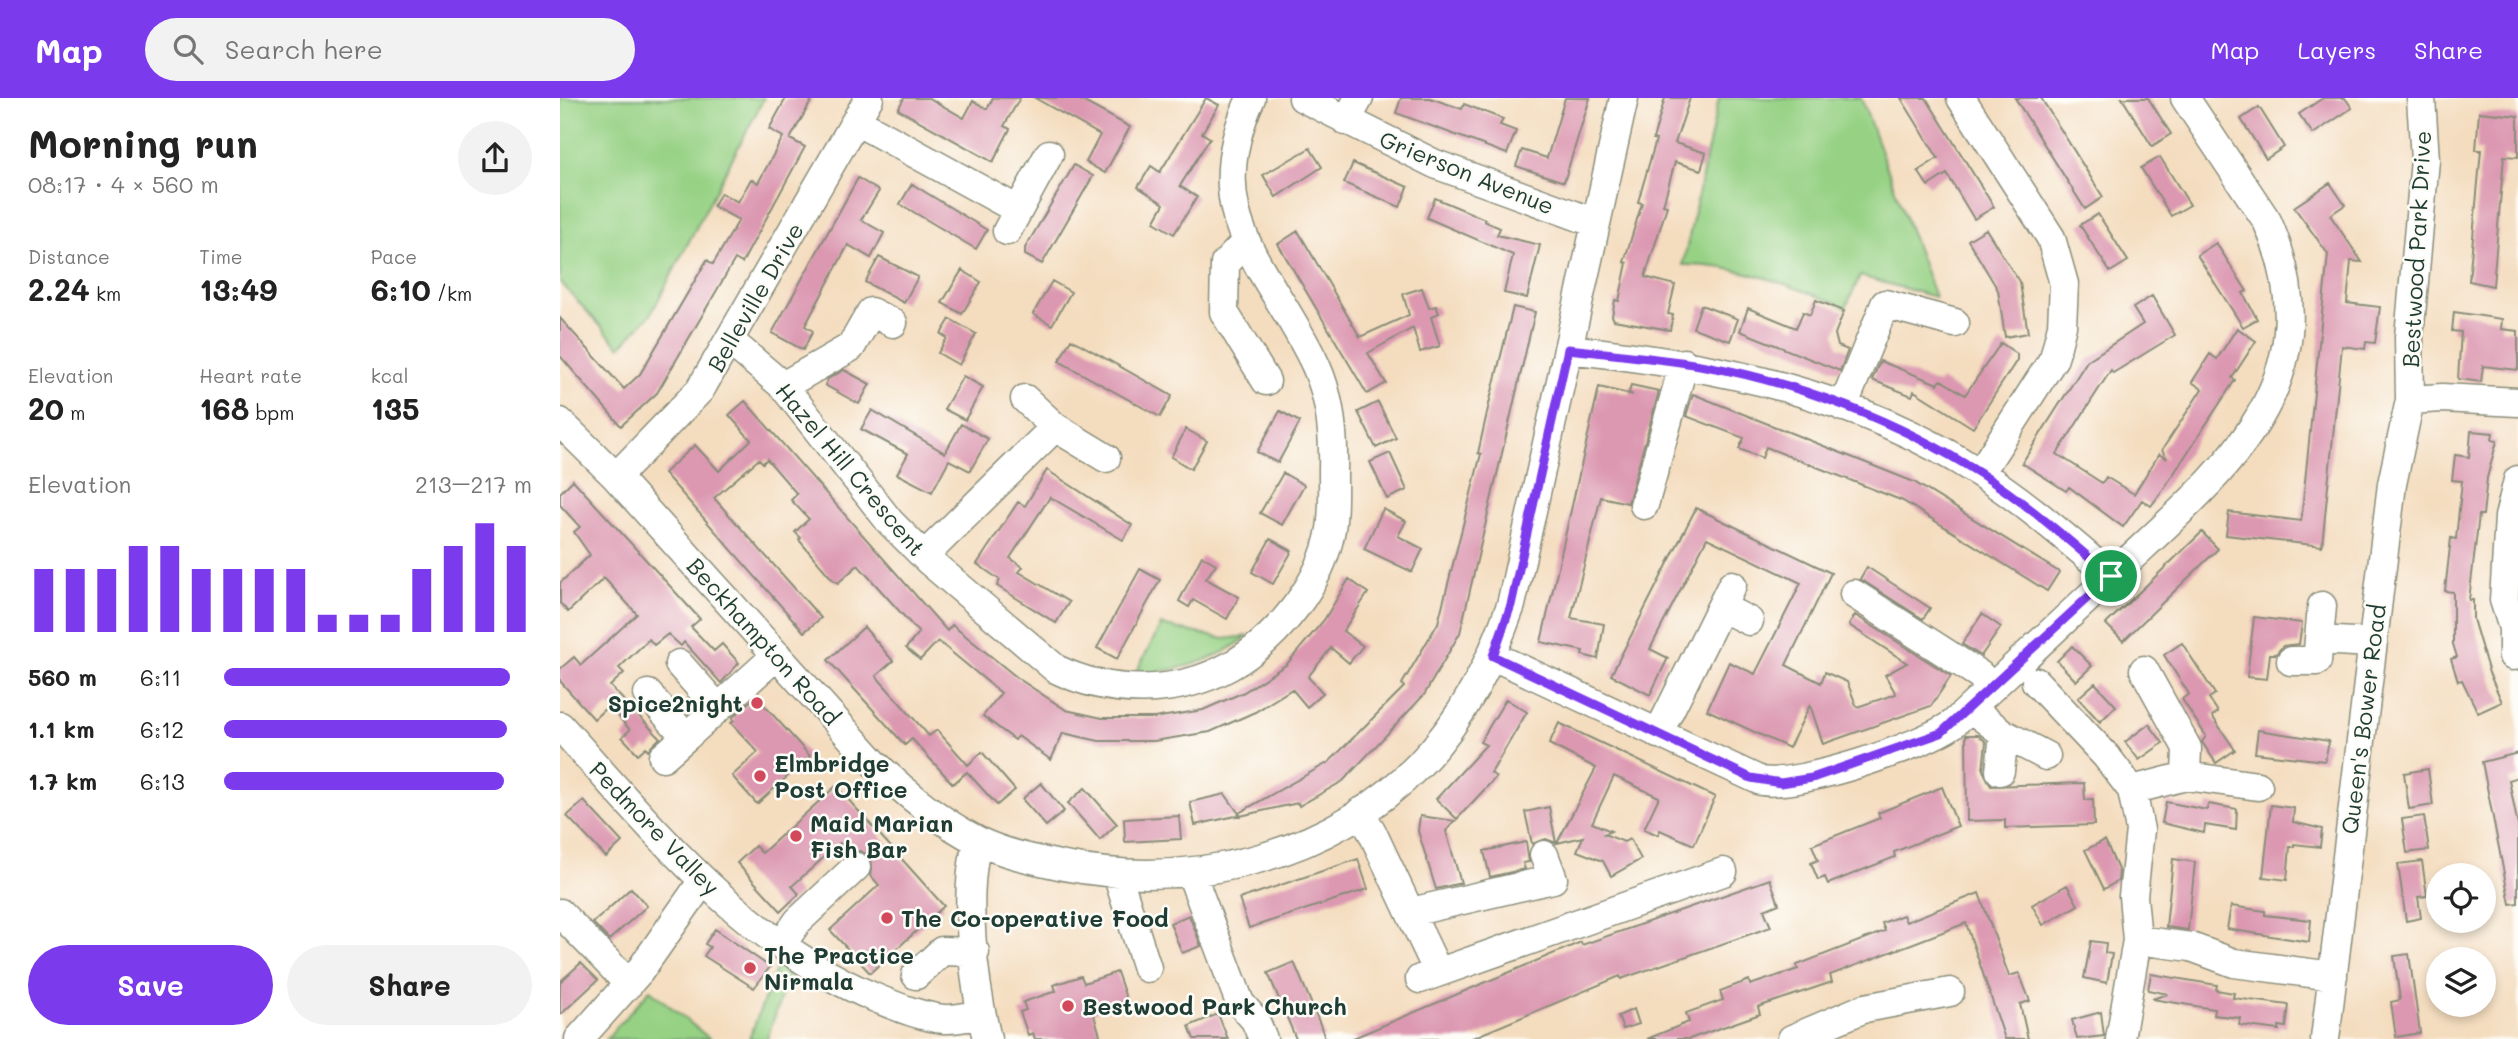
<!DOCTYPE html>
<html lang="en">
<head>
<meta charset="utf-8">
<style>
  :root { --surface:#fff; --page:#f2f2f2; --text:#222; --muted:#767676; --accent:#7c3aed }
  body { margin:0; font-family:Mali,sans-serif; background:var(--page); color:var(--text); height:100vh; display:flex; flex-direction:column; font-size:26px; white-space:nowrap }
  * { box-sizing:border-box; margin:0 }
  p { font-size:23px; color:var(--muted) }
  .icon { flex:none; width:38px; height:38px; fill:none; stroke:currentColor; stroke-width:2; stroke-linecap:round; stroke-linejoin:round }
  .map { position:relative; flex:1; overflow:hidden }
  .panel { display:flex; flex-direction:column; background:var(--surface); width:560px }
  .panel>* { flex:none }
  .buttons { position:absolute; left:1866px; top:765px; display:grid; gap:14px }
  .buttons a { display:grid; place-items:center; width:70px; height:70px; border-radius:50%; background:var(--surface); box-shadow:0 4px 10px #0003; font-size:35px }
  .pin { position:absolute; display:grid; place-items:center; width:60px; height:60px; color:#fff; margin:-30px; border:4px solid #fff; border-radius:50%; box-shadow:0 2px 7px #0007 }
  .round { display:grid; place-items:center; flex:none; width:74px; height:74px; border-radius:37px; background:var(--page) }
  .overview { display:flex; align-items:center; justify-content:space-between; height:119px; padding:0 28px }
  h1 { font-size:38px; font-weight:700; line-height:52px }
  .stats { display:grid; grid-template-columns:repeat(3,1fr); gap:10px; height:119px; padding:7px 28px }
  .stats div { display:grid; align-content:center }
  .stats b { font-size:30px; font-weight:700 }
  .stats small { font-size:19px; font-weight:400 }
  .stats p { font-size:19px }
  .chart { height:196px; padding:14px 28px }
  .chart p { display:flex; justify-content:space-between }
  .chart svg { width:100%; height:126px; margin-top:7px; stroke:var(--accent); stroke-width:6 }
  .cta { display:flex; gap:14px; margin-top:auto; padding:14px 28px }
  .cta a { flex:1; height:80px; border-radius:42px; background:var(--accent); color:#fff; font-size:28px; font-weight:700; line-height:80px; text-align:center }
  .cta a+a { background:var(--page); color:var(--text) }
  ul { padding:0 28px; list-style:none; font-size:23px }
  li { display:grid; grid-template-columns:112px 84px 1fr; align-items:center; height:52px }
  li i { height:18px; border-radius:9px; background:var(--accent) }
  header { display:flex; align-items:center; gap:42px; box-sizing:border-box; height:98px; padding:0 35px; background:var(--accent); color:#fff }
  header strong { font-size:33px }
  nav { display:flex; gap:38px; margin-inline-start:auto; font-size:24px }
  .search { width:490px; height:63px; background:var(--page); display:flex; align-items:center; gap:18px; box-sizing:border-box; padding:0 24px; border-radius:38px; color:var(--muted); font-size:26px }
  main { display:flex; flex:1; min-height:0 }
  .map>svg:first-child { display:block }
</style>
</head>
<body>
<header>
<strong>Map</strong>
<div class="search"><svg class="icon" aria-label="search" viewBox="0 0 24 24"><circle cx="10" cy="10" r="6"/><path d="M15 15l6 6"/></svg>Search here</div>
<nav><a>Map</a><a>Layers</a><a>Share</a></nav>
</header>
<main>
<section class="panel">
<div class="overview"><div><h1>Morning run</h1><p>08:17 · 4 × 560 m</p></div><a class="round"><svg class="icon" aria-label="share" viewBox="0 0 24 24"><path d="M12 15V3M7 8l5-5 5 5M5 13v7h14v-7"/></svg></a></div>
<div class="stats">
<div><p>Distance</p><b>2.24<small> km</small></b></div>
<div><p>Time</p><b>13:49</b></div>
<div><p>Pace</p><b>6:10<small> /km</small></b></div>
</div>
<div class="stats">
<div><p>Elevation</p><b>20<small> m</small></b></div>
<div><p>Heart rate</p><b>168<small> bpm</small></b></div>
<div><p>kcal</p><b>135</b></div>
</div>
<div class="chart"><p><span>Elevation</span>213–217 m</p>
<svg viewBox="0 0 160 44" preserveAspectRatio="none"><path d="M5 44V22M15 44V22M25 44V22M35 44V14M45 44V14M55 44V22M65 44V22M75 44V22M85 44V22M95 44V38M105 44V38M115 44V38M125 44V22M135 44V14M145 44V6M155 44V14"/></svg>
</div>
<ul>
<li><b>560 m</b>6:11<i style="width:93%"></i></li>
<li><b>1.1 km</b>6:12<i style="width:92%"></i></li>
<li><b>1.7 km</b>6:13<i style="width:91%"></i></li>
</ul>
<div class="cta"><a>Save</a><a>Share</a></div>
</section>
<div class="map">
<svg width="1958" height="941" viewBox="0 0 1958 941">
  <rect width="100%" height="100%" fill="#fdfcf7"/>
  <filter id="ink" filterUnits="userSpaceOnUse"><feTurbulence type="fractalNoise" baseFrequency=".0143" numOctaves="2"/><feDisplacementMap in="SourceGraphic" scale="14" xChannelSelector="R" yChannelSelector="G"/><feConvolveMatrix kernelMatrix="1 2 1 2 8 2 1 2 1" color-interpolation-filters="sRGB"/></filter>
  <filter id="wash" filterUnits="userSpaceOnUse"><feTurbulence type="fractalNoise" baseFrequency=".00686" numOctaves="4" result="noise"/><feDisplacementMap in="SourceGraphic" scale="28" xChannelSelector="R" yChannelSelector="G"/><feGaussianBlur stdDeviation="1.57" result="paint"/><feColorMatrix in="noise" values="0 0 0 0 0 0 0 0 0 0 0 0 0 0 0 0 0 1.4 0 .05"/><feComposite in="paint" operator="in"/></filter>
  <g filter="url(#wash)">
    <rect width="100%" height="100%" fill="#f4ddbf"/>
    <path fill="#96d184" stroke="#5a875c" stroke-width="2" d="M0 0H204L91 216 60 249 0 184Z
      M1159 0H1301L1375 199 1300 178 1286 209C1233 189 1181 166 1123 167Z
      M601 527 664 541 688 538C655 565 616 572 574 578Z
      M219 863 230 872 207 941H189Z
      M90 892 150 941H46Z"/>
    <g id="blocks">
      <path fill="#dc98b1" d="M226 0H253L230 41 245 49 182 165 175 161 97 295 61 328 0 258V220L64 291 80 276 147 162 153 166 179 122 153 108 161 95 178 104 191 81 198 85 223 39 209 31Z
        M344 0H369L404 20 413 3 427 11 433 0H460L444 28 450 31 433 64 338 11Z
        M475 0H517L570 29 545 75 526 64 540 37Z
        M646 0 659 7 642 35 650 40 620 88 637 99 614 136 594 124 604 106 578 89 591 68 600 74Z
        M841 0H870L902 11 904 6 943 21 940 27 956 33 947 56 836 15Z
        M1005 0H1030L1004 84 956 68 962 52 987 60Z
        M1105 0H1130L1115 45 1146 55 1141 72 1115 64 1103 107 1107 108 1085 179 1115 187 1108 216 1113 217 1110 232 1054 222 1052 218 1055 202 1059 203 1067 165 1064 164 1082 105 1078 104 1096 42 1093 41Z
        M1341 0H1366L1434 109 1414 121 1387 76 1368 88 1358 73 1378 60Z
        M1455 0H1481L1543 99 1525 111Z
        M1562 0H1588L1611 36 1592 48Z
        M1763 0H1785L1792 10 1753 36 1739 16Z
        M1699 9 1724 49 1706 61 1681 21Z
        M1919 14 1958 18V59L1944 58 1933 188 1909 183 1921 52H1916Z
        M750 50 762 69 716 99 703 77Z
        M1600 59 1630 107 1611 118 1581 70Z
        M793 65 848 89 840 109 784 85Z
        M514 67 533 78 482 166 465 157V150Z
        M298 80 319 93 301 122 324 135 311 160 288 147 245 228 253 233 243 252 212 235Z
        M1770 85 1785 107 1770 117 1802 164 1791 163 1787 205 1820 209 1815 245 1806 244 1805 251 1782 248 1762 448 1666 437 1669 414 1741 423 1768 156 1734 109Z
        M352 86 427 132 416 151 340 106Z
        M875 100 925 121 924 123 940 130 937 137 980 147 967 200 944 195 953 157 867 120Z
        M1538 116 1568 163 1550 174 1520 127Z
        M1426 131 1460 185 1468 235 1445 239 1438 192 1408 142Z
        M738 133 800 239 849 217 843 196 862 190 869 210 876 208 879 215 871 219 880 248 860 254 853 230 808 255 826 285 807 296 718 146Z
        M1656 145 1687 193 1683 195 1697 221 1683 229 1637 157Z
        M319 159 358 179 344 205 305 184Z
        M402 172 421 184 402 216 382 205Z
        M492 183 511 194 492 227 473 216Z
        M1592 198 1615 237 1553 275 1551 272 1497 356 1542 385 1546 379 1574 396 1599 356 1607 361 1602 352 1642 291 1632 284 1650 256 1657 261 1677 230 1696 243 1672 280 1675 282 1603 392 1591 408 1582 402 1563 429 1509 389 1506 393 1462 365 1527 263 1583 226 1573 210Z
        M1256 202 1284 213 1275 236 1278 248 1288 252 1280 273 1180 233 1188 210 1236 230 1243 214 1250 217Z
        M1141 207 1178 221 1170 243 1133 230Z
        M953 209 975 214 900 535 864 597 783 683 739 708 738 705 680 718 679 715 769 664 844 589 842 586 878 525 921 356 918 355 929 306Z
        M1894 214 1942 221 1941 231 1958 233V272L1923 268 1921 284 1898 281 1901 234 1892 233Z
        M390 221 416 236 399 267 378 255 387 240 381 236Z
        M511 241 612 298 600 319 499 263Z
        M1441 245 1457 256V262L1413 330 1354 293 1352 298 1312 282 1320 263 1378 286 1381 282 1405 297Z
        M284 272 310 286 299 306 265 287 268 281Z
        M403 278 423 289 405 322 384 311Z
        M1071 287 1099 293 1068 405 1041 399 1011 520 1044 526 1038 561 1022 557 1023 553 981 544 1039 289 1073 297 1069 295Z
        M1133 296 1354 384 1499 474 1487 493 1343 403 1206 349 1202 360 1179 351 1184 340 1126 318Z
        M185 303 387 533 392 527 459 581 506 612 542 620H594L643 612 684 594 727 566 764 522 789 481 808 495 783 533 803 548 789 565 771 550 748 579 763 595 747 609 732 591 695 614 650 634 594 643H539L503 635 491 662 458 638 455 642 423 618 441 595 378 543 360 562 346 550 359 535 298 467 278 485 272 481 239 442 241 440 235 434 249 421 231 402 237 396 207 361 203 365 199 361 154 400 261 520 244 534 104 375 135 347 159 373 191 342 169 317Z
        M818 304 836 340 816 350 798 314Z
        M312 312 385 355 401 326 428 341 410 373 389 362 372 394 337 376 348 356 301 331Z
        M720 313 740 324 718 365 697 354Z
        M626 331 647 343 631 371 611 359Z
        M1911 333 1933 335 1932 342 1937 343 1927 380 1923 417H1919L1909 502H1913V521L1929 575 1942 604 1918 615 1902 582 1898 583 1891 561 1897 559 1893 546V494L1885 493 1891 440 1896 441 1902 383 1892 382 1895 357 1909 359Z
        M830 355 847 392 827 401 810 364Z
        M487 372 572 427 563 442 490 399 450 460 463 469 459 474 509 504 496 525 437 488 440 482 417 466 458 404 465 408Z
        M723 375 744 387 722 427 700 415Z
        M13 382 140 521 131 529 154 553 162 546 179 565 161 585 124 544 121 548 108 536 94 547 89 541 59 570 64 575 50 588 100 640 88 652 86 649 78 656 62 639 70 632 49 607 34 621 0 583V571L14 559 21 567 77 516 44 480 8 514 0 505V485L30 457 14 434 20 429 0 407V395Z
        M1136 410 1271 475 1226 567 1261 585 1265 574 1287 584 1297 609 1336 596 1325 577 1347 565 1289 527 1295 517 1391 578 1371 608 1263 646 1250 607 1229 650 1147 612 1169 564 1195 576 1241 485 1147 440 1090 551 1108 560 1090 597 1051 577Z
        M823 411 846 423 838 438 863 451 852 474 804 451Z
        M1642 434 1658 451 1563 543 1546 526Z
        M710 441 732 453 713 486 692 474Z
        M642 458 656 466 646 481 679 499 667 521 633 502 629 509 619 503Z
        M1307 469 1370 510 1363 521 1300 481Z
        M580 471 600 482 557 561 537 550Z
        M1422 516 1441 529 1421 558 1402 546Z
        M1694 519 1742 525 1739 546 1723 548 1716 556H1710L1707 581 1687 579Z
        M304 529 333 563 316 578 369 638 377 632 408 667 422 654 455 692 437 707 407 674 393 686 352 641 345 647 268 562Z
        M1622 545 1655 596 1649 600 1658 614 1652 618 1675 652 1656 665 1642 644 1646 638 1622 601 1629 596 1604 557Z
        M1512 548 1532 568 1516 583 1497 563Z
        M1535 585 1556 608 1540 624 1518 600Z
        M196 598 250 658 197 706 172 678 198 654 171 625 174 622 172 620Z
        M946 601 967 614 931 675 936 679 897 721 876 701 926 647 920 644Z
        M999 625 1155 699 1134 747 1100 732 1098 737 1084 731 1099 699 1054 678 1032 725 1051 733 1044 736 1064 744 1070 741 1081 761 1051 778 1043 763 1017 753 1023 739 997 745 1036 670 989 646Z
        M1589 626 1603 645 1579 662 1565 644Z
        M1698 632 1769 643 1765 663 1695 655Z
        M1406 637H1418L1426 644 1423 672 1431 688 1524 685 1525 702 1533 701 1534 727 1445 730V722L1407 723Z
        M1958 655V679L1949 682 1958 728V805L1950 806 1922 664Z
        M1868 671 1873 707 1849 711 1844 675Z
        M481 685 504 713 486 728 462 701Z
        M276 688 384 808 310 875 270 832 319 787 310 777 312 766 308 757 300 753 289 755 280 745 232 788 239 796 221 813 177 765 195 748 202 755Z
        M1382 689 1398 728 1334 754 1335 759 1268 786 1265 779 1258 782 1251 765 1258 762 1252 747 1320 720 1318 715Z
        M525 690 557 726 540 742 508 705Z
        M665 696 680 717 635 727 630 704Z
        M24 703 62 744 46 759 7 718Z
        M1606 704 1647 712 1648 706 1677 711 1676 732 1645 727 1644 735 1602 725Z
        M1711 707 1734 710 1733 724 1762 731 1760 749 1734 746V749H1730L1727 782 1703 779Z
        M989 709 996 745 986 741 972 746 965 714Z
        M619 718 621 741 565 744 564 721Z
        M860 718 895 723 886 733 901 785 876 791 858 733Z
        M1864 718 1869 752 1847 755 1842 721Z
        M1545 742 1559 774 1558 783 1544 791 1525 752Z
        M966 744 969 764 963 765 965 771 930 779 924 753Z
        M798 761 808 791 689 830 679 801Z
        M1613 761 1635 764 1628 832 1606 829Z
        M1862 763 1867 798 1858 799 1861 820 1846 823 1838 766Z
        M1210 781 1219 806 1204 812 1211 829 1061 881 1060 878 910 941H791L1021 844 1022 847Z
        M1507 787 1518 807 1483 827 1472 807Z
        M71 790 87 808 49 842 33 825Z
        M1419 795 1449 878 1459 875 1470 903 1460 906 1468 941H1445L1406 825 1270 877 1272 884 1198 909 1200 916 1129 941H1087L1129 924 1126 915 1163 902 1160 893 1189 882 1190 887 1238 871 1237 867 1325 833 1322 825 1343 817 1346 824Z
        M1671 808 1705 813V817L1751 822 1749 844 1667 831Z
        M629 817 641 848 622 855 610 825Z
        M155 831 210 869 194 890 144 858 150 849 145 846Z
        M1531 843 1546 845 1545 855 1552 856 1547 885 1524 880Z
        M1849 856 1860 935 1836 939 1831 904 1840 902 1834 858Z
        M734 864 760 926 765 941H736L708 875Z
        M21 865 38 882 0 917V884Z
        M557 874 567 903 533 914 540 937 529 941H475L473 935 468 937 460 914 466 912 463 904 496 893 494 887 521 878 524 885Z
        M1591 876 1657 887 1656 892 1674 895 1673 900 1729 907 1726 929 1719 928V932L1679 927 1680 920 1653 917 1654 911 1592 901 1608 896 1588 892Z
        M1074 911 1079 926 1063 931 1058 918Z
        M1541 914 1544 938 1517 941 1512 922Z
        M658 916 668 941H634L629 928Z"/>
    </g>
  </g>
  <g filter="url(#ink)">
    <use href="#blocks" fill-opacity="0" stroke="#8a8d7a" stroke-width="2"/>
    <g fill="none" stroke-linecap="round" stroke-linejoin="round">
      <g stroke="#8a8d7a" stroke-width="31">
        <path id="minor" d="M743 0 875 66 1036 125
          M1401 0 1491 140 1504 186 1502 228 1494 260 1420 375
          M296 23 458 112
          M786 23 799 0
          M447 133 489 56
          M684 146 665 166 664 214 706 283
          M170 243 223 288 330 424 369 463 496 571C550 597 616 598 670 568 717 541 762 486 771 431 774 412 773 391 773 372 774 337 771 301 756 268 710 169 636 121 691 0
          M1008 251C1156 267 1294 294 1421 376 1468 406 1509 443 1551 478
          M223 288 291 249 311 214 333 225
          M465 301 495 329 546 360
          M1850 302 1882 300 1958 304
          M1283 309 1325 206 1395 225
          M0 324 56 379 313 664C344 694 379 723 418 743 445 756 475 762 504 768 631 792 767 761 860 666 904 620 930 566 951 507L1064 0
          M56 379 140 292 309 0
          M1084 407 1124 265
          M364 458 495 329
          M1294 496 1420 577 1431 590
          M1161 509 1189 523
          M1759 542 1811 545
          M933 558 1201 683C1240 689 1360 649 1393 626 1448 574 1504 522 1560 470 1665 372 1777 282 1707 123L1625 0
          M1953 558V530L1944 502 1949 419 1958 382
          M1731 563H1757L1762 508
          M119 566 158 610
          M1584 572 1627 650 1626 678
          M1476 584 1546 658 1572 692 1580 732 1573 798 1577 842 1560 941
          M88 596 126 639 217 557
          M1410 610 1444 636 1440 673
          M0 628C93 731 185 847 318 901 338 909 362 919 384 921 395 922 410 918 421 916
          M1098 636 1172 487
          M1444 636 1486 658
          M103 659 126 639
          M1572 692 1626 678 1698 688
          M800 714 812 734 878 874
          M418 743C402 796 414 887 427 941
          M631 775 680 905 695 922 703 941
          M557 776 587 870
          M851 814 993 781 984 757
          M0 815 69 886
          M1577 842 1631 849 1674 865 1773 878
          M222 846 238 823 296 769
          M356 877 382 853 415 854
          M860 881 1163 774
          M19 941 79 874 142 784
          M1232 941 1305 910 1390 894
          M1765 941 1832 386 1850 302 1849 239 1865 62 1861 0"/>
      </g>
      <use href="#minor" stroke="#fff" stroke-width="28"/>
    </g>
  </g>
  <g fill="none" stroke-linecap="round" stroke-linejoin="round" filter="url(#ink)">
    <g stroke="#fff" stroke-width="14">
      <path id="route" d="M1008 251C1052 256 1097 260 1140 267 1237 284 1338 323 1421 376 1468 406 1509 443 1551 478L1381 635 1252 680 1221 685 1191 680 933 558 951 507Z"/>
    </g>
    <use href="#route" stroke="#7c3aed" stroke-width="9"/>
  </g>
  <g fill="#d1495b" stroke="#fdfcf7" stroke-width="2.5">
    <circle cx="197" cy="605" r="7"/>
    <circle cx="200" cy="678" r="7"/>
    <circle cx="236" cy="738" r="7"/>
    <circle cx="327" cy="820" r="7"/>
    <circle cx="190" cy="870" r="7"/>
    <circle cx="508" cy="908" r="7"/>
  </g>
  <g text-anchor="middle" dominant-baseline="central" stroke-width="5" stroke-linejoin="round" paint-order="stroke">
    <g font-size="23" fill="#1f3d34" stroke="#fdfcf7">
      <text transform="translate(907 74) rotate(22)">Grierson Avenue</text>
      <text transform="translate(1856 151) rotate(-87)">Bestwood Park Drive</text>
      <text transform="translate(195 199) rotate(-60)">Belleville Drive</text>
      <text transform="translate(291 371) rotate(50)">Hazel Hill Crescent</text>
      <text transform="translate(204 543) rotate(48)">Beckhampton Road</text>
      <text transform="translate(1803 621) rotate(-83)">Queen's Bower Road</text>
      <text transform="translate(95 730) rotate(46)">Pedmore Valley</text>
    </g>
    <g font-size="23" font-weight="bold" fill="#1f3d34" stroke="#fdfcf7" text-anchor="start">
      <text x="183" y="605" text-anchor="end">Spice2night</text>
      <text x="214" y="665">Elmbridge<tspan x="214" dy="26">Post Office</tspan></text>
      <text x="250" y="725">Maid Marian<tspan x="250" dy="26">Fish Bar</tspan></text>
      <text x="341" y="820">The Co-operative Food</text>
      <text x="204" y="857">The Practice<tspan x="204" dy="26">Nirmala</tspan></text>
      <text x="522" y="908">Bestwood Park Church</text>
    </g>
  </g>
</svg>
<div class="buttons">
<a><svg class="icon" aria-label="locate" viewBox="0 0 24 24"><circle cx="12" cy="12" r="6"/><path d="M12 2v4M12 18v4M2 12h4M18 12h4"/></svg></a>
<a><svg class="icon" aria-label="layers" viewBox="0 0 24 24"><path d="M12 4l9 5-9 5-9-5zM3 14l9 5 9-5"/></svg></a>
</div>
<div class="pin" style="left:1551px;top:478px;background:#1e9e55"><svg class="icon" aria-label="arrive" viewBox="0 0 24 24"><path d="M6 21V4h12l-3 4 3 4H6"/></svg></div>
</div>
</main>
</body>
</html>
